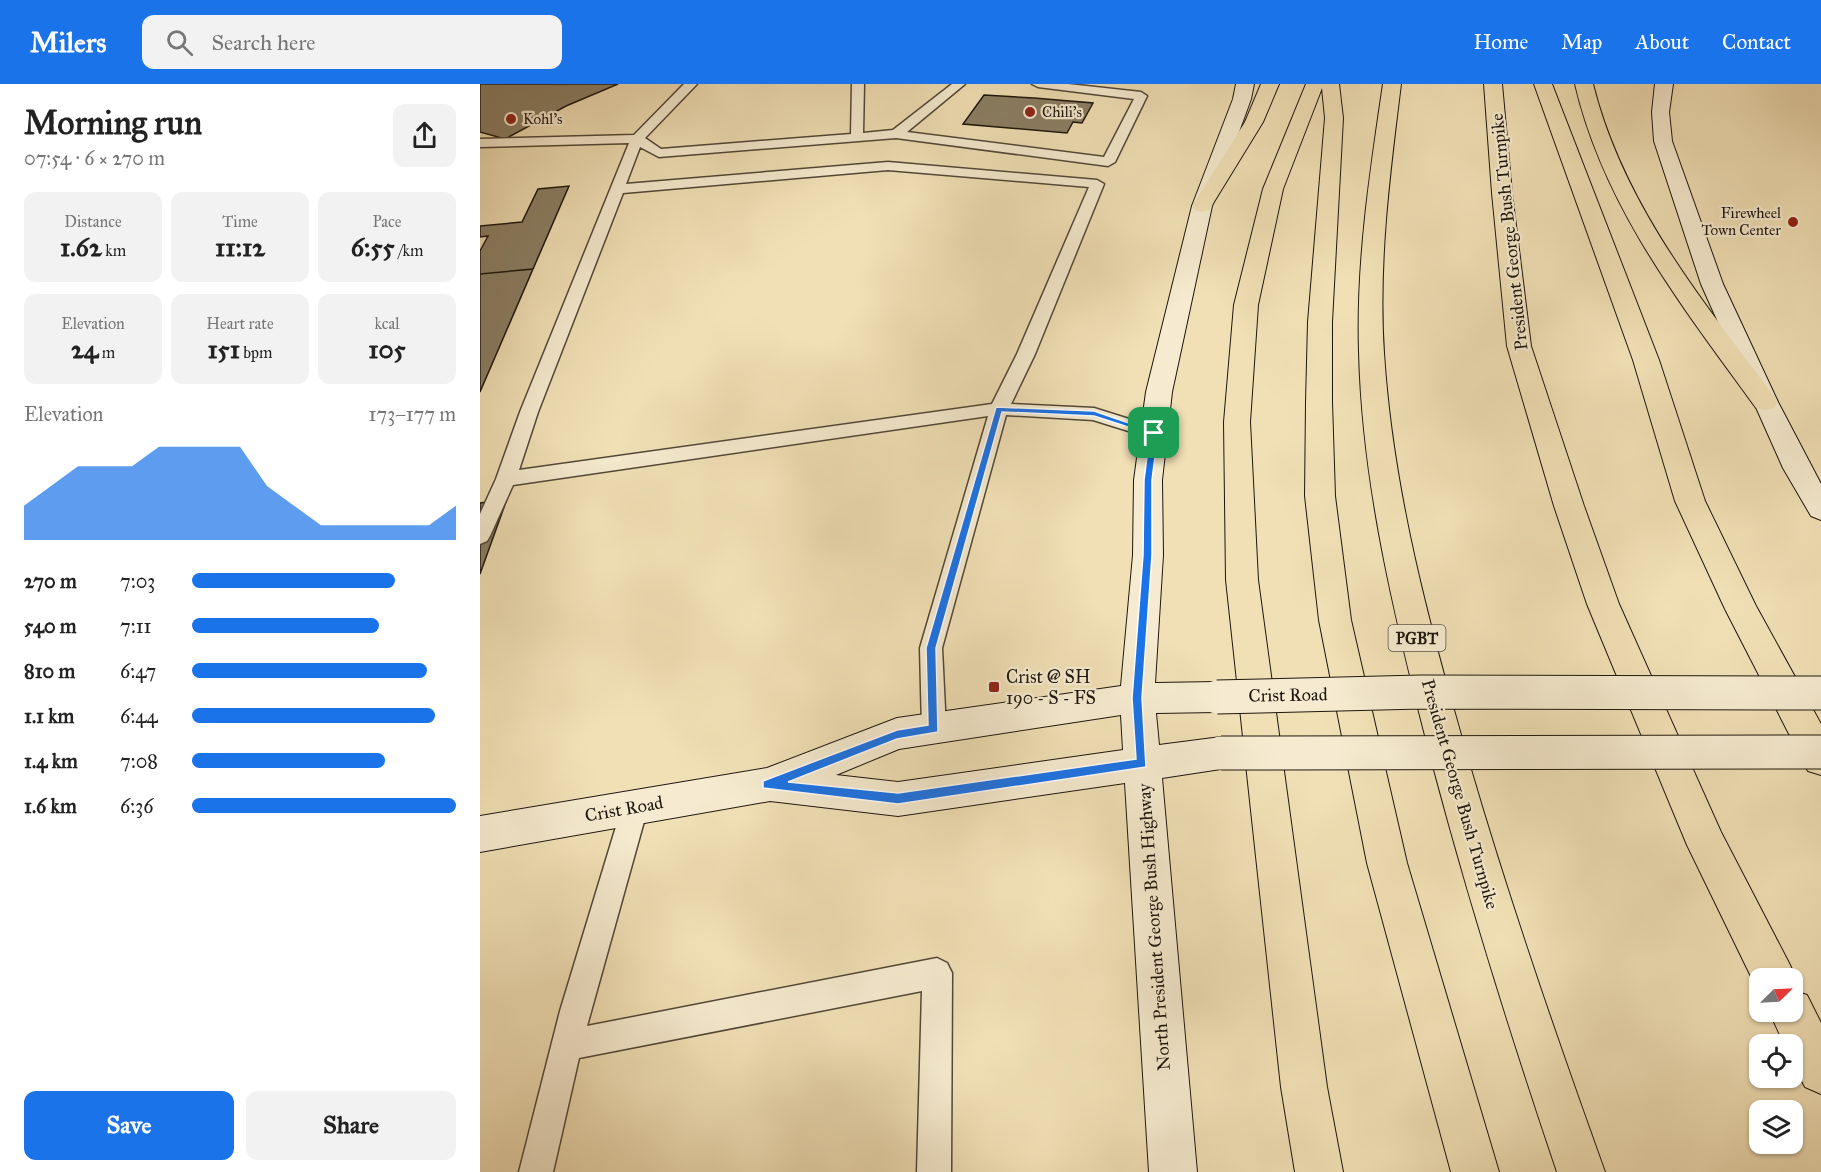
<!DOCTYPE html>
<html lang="en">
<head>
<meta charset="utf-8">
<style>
  :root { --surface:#fff; --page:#f2f2f2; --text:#222; --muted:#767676; --accent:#1a73e8 }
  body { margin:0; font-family:"IM FELL Great Primer",serif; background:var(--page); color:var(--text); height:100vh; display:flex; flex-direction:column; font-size:22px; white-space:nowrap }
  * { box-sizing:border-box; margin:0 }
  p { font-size:20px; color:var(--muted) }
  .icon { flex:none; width:33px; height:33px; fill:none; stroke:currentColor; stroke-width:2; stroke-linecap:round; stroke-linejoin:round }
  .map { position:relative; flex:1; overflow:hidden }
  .panel { display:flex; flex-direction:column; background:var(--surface); width:480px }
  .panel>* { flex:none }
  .needle { width:39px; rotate:66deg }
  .tools { position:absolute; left:1269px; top:884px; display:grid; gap:12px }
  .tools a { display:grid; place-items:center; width:54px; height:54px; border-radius:12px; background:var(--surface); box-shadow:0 2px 4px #0004; font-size:30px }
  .pin { position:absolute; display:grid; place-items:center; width:51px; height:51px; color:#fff; margin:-26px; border-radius:12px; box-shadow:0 3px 9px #0006 }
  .round { display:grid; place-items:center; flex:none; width:63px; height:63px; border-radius:12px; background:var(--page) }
  .headline { display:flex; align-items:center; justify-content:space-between; height:102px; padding:0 24px }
  h1 { font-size:33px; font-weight:700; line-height:45px }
  .metrics { display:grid; grid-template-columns:repeat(3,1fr); gap:9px; height:102px; padding:6px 24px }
  .metrics div { display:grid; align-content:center; border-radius:12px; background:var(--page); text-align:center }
  .metrics b { font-size:26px; font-weight:700 }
  .metrics small { font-size:16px; font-weight:400 }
  .metrics p { font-size:16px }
  .chart { height:168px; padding:12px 24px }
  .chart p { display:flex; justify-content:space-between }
  .chart svg { width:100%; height:108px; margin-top:6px; fill:var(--accent); opacity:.7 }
  .cta { display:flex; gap:12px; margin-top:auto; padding:12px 24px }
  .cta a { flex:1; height:69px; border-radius:12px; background:var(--accent); color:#fff; font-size:24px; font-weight:700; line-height:69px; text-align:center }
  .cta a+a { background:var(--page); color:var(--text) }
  ul { padding:0 24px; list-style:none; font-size:20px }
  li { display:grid; grid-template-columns:96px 72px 1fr; align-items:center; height:45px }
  li i { height:15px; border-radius:8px; background:var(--accent) }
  header { display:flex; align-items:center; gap:36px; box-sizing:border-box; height:84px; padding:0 30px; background:var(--accent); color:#fff }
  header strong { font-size:28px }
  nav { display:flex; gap:33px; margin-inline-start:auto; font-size:21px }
  .search { width:420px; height:54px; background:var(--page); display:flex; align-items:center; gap:15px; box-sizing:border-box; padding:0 21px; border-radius:12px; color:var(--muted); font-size:22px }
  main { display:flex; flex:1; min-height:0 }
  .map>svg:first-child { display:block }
</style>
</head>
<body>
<header>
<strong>Milers</strong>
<div class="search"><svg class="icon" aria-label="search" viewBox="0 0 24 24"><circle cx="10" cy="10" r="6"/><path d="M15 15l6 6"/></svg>Search here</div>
<nav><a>Home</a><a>Map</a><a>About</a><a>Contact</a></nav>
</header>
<main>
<section class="panel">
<div class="headline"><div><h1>Morning run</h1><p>07:54 · 6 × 270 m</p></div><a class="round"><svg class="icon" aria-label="share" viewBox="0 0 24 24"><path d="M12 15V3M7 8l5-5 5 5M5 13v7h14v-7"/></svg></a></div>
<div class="metrics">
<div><p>Distance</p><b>1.62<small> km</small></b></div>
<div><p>Time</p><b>11:12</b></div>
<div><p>Pace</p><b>6:55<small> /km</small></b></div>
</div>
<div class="metrics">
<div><p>Elevation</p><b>24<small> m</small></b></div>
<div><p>Heart rate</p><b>151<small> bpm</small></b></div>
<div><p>kcal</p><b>105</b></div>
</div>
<div class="chart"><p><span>Elevation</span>173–177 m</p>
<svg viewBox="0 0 160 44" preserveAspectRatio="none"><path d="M0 44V30L10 22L20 14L30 14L40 14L50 6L60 6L70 6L80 6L90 22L100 30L110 38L120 38L130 38L140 38L150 38L160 30V44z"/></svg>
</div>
<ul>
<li><b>270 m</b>7:03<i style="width:77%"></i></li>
<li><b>540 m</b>7:11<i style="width:71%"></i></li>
<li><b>810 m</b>6:47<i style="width:89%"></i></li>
<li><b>1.1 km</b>6:44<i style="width:92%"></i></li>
<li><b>1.4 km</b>7:08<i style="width:73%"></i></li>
<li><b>1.6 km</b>6:36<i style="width:100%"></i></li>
</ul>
<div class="cta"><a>Save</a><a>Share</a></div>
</section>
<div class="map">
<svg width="1341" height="1088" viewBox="0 0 1341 1088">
  <rect width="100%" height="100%" fill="#f1e0b6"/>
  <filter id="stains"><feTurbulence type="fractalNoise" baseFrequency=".00333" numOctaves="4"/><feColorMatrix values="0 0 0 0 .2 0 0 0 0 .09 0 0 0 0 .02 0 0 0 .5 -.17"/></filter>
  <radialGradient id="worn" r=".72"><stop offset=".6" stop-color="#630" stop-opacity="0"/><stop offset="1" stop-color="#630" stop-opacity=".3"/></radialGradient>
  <path fill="#8b7f65" stroke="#1d160d" stroke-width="1.5" d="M0 0H138L86 22 25 55 0 48Z
    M504 11 554 14 613 19 602 39 593 38 587 49 483 40Z
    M89 102 53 185 0 190V167L8 152 0 153V142L42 138 58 105Z
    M53 185 0 308V190Z
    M27 415 0 490V419Z"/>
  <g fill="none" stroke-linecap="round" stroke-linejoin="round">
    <g stroke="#524837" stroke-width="3">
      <path id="lane" d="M204 0H217L165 54 181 65 371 50 372 0H384L383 49 413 46 472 0H485L427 48 624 73 654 15 558 3 552 0H588L661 8 667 12 635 78 628 82 416 54 179 73 160 63 146 100 408 78 617 96 624 100 555 270 531 320 614 324 681 345 683 349 681 353 674 355 613 336 526 331 462 564 466 645 463 653 454 656 445 653 442 645 440 564 508 332 33 401 10 452 7 457 0 460V430L16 395 40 328 149 59 0 63V55L154 51ZM408 86 609 103 537 270 512 320 39 386 58 328 143 109Z
        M155 711 164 714 168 723 107 942 457 874 467 879 472 889 471 1088H437L442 907 99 974 73 1088H39L80 927 142 723 146 714Z"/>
    </g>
    <g stroke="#1d160d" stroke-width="2">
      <path id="secondary" d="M756 0H774L771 15 732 122 692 308 682 396 683 471 675 599 737 598 749 603 755 613 749 623 737 628 676 629 679 661 741 653 754 657 759 669 754 681 741 685 682 694 717 1088H669L645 699 418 732 290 717 0 768V732L287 684 417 634 641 602 653 471 654 396 666 308 712 122 753 15ZM641 631 643 666 418 698 356 691 419 665Z
        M1175 0H1193L1189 28 1192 57 1243 200 1298 318 1341 400V436L1331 432 1303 384 1221 200 1174 57 1172 28Z"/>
    </g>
    <g stroke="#1d160d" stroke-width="2">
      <path id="highway" d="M781 0H799L783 38 729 126 722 128 715 126 712 122 765 38Z
        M826 0H859L863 34 852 238V318L855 412 871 536 927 779 1019 1088H971L887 779 839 536 825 412 826 318 828 238 845 34 842 4 803 105 778 221 770 338 778 496 847 1003 863 1088H815L801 1003 746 496 744 338 754 221 783 105Z
        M903 0H921C910 89 898 179 904 269 912 393 942 514 976 633 1019 787 1071 938 1125 1088H1077C1026 937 979 786 940 632 910 513 882 391 879 268 876 178 890 88 903 0Z
        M1004 0H1022L1032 109 1051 262 1104 422 1139 520 1241 748 1309 879 1316 894 1312 902V894H1280L1279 909 1207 761 1107 520 1074 422 1027 262 1012 109Z
        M1054 0H1072L1179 276 1225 417 1276 522 1341 640V691L1328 687 1245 525 1195 417 1153 276Z
        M1095 0H1113C1143 120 1221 215 1294 312L1298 318 1294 324 1285 326 1276 324C1203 223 1124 124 1095 0Z
        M1312 906 1327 911 1341 939V1010L1325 1003 1312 978V960H1304L1289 927H1312Z"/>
    </g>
    <use href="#lane" fill="#f6ebd0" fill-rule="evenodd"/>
    <use href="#secondary" fill="#f6ebd0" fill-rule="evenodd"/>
    <use href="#highway" fill="#f1e0b6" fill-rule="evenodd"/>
    <g stroke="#1d160d" stroke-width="35" stroke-linecap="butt">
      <path id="secondary-bridge" d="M737 613 941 608 1341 609
        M741 669 1341 668"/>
    </g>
    <use href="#secondary-bridge" stroke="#f6ebd0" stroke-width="33"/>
  </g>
  <path fill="#1a73e8" stroke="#fff" stroke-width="1.5" fill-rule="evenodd" d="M516 323 614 327 678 349 672 396V471L662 614 666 683 418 720 283 704V697L417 646 448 641 446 564ZM522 328 614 332 670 350 664 396 663 471 652 614 656 675 418 709 308 698 417 655 458 648 456 564Z"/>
  <g fill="#8f2418" stroke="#f6ebd0" stroke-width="2">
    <circle cx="550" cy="28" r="6"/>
    <circle cx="31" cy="35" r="6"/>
    <circle cx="1313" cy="138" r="6"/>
    <rect x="508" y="597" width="12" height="12" rx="3"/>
  </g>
  <g text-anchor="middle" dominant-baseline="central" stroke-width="4.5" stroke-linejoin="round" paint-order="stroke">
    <g font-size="15" fill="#1d160d" stroke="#f6ebd0" text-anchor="start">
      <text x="562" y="28">Chili's</text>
      <text x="43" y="35">Kohl's</text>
      <text x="1301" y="129" text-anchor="end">Firewheel<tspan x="1301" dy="17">Town Center</tspan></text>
    </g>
    <rect fill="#f6ebd0" stroke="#5e5648" stroke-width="1.5" x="908.5" y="541" width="57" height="26" rx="4.5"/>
    <g font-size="16" font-weight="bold" fill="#1d160d">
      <text x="937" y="554">PGBT</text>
    </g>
    <g font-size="18" fill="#1d160d" stroke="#f6ebd0">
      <text transform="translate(1029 148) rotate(-96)">President George Bush Turnpike</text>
      <text transform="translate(808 611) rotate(-1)">Crist Road</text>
      <text transform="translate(980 710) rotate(74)">President George Bush Turnpike</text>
      <text transform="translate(144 725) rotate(-10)">Crist Road</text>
      <text transform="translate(674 843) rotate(-94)">North President George Bush Highway</text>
    </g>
    <g font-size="18" fill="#1d160d" stroke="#f6ebd0" text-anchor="start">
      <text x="526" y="593">Crist @ SH<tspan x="526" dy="21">190 - S - FS</tspan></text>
    </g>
  </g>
  <rect width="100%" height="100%" filter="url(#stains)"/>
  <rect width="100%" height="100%" fill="url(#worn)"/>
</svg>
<div class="tools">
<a><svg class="needle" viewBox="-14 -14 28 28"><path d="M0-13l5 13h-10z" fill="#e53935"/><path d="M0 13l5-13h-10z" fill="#767676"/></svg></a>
<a><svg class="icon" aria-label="locate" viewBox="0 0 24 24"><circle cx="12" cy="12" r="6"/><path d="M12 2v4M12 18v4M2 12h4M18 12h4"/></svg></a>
<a><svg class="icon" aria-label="layers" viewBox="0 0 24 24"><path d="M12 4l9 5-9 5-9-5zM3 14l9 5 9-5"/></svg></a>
</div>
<div class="pin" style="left:674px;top:349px;background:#1e9e55"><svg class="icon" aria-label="arrive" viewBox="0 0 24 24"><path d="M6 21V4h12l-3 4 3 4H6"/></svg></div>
</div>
</main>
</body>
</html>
